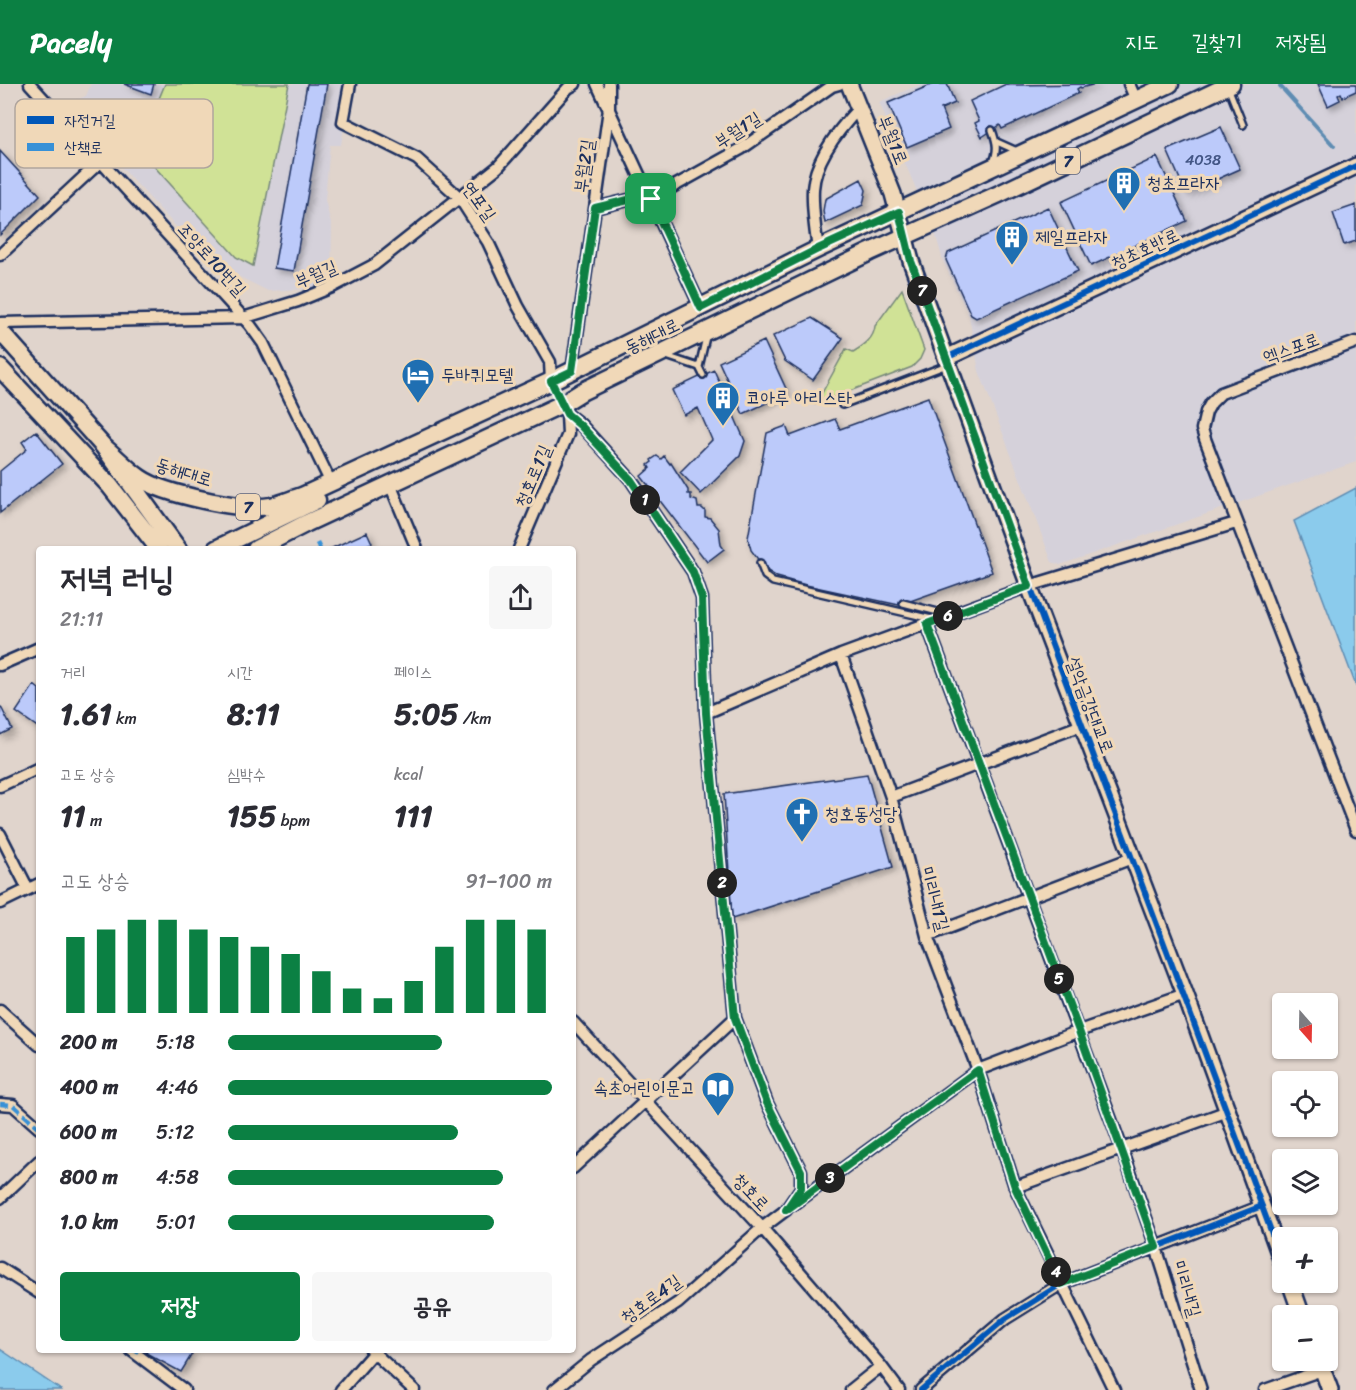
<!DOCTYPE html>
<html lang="ko">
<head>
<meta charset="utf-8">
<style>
  :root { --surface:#fff; --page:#f7f7f7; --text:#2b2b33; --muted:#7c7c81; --accent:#0b8043 }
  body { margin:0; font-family:Sriracha,"Poor Story",sans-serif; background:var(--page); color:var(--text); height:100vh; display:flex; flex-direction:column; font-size:22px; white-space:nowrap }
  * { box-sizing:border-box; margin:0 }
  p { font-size:20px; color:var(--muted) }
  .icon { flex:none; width:33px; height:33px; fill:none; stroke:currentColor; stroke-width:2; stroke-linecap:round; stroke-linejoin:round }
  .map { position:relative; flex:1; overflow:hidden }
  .drawer { position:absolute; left:36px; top:462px; width:540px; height:807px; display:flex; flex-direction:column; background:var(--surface); border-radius:6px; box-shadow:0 2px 4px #0004 }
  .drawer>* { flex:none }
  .needle { width:39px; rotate:160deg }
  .fabs { position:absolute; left:1272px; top:909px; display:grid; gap:12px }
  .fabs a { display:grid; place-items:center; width:66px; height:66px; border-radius:6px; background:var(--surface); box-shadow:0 2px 4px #0004; font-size:30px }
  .pin { position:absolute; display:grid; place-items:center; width:51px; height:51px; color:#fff; margin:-26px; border-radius:12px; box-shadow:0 3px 9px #0006 }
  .km { position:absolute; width:30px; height:30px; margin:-15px; border-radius:50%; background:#222; color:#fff; font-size:16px; line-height:30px; text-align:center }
  .round { display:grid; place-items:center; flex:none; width:63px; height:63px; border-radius:6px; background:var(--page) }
  .head { display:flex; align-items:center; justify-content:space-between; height:102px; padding:0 24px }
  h1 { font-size:33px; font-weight:700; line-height:45px }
  .metrics { display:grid; grid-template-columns:repeat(3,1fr); gap:9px; height:102px; padding:6px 24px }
  .metrics div { display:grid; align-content:center }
  .metrics b { font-size:30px; font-weight:700 }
  .metrics small { font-size:16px; font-weight:400 }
  .metrics p { font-size:16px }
  .chart { height:168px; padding:12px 24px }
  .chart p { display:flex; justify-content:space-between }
  .chart svg { width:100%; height:108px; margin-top:6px; stroke:var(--accent); stroke-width:6 }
  .primary-button { display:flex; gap:12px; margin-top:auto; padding:12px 24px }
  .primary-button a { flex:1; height:69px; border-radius:6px; background:var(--accent); color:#fff; font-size:24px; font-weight:700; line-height:69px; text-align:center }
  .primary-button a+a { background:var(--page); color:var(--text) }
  ul { padding:0 24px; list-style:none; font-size:20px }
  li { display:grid; grid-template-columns:96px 72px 1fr; align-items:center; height:45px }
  li i { height:15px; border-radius:8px; background:var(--accent) }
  header { display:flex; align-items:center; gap:36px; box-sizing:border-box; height:84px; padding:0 30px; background:var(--accent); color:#fff }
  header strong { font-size:28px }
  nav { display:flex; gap:33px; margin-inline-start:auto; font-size:21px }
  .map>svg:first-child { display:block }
</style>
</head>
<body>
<header>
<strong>Pacely</strong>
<nav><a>지도</a><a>길찾기</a><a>저장됨</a></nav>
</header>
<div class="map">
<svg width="1356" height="1306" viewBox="0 0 1356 1306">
  <defs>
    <filter id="shadow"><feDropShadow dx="3.5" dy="3.5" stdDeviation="3" flood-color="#0004"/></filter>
  </defs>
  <rect width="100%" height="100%" fill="#e0d4cc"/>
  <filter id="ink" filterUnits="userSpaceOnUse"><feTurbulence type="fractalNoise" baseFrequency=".0167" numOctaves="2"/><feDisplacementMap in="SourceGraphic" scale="12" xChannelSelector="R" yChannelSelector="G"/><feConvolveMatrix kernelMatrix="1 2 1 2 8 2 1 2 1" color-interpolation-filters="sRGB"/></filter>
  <g filter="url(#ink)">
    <path fill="#d5d1da" d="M91 0H343L335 39 340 38 344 43 341 61H330L325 116 332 144 331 197 321 204 268 207 238 192 229 200 64 21 86 12Z
      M921 0H1356V378L1060 481 1052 478 979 287 969 232 943 177 936 152 879 18Z"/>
    <path fill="#d0e296" stroke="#76887a" stroke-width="1.5" d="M165 0H289L253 182 236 173 143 70 158 58 149 39Z
      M902 205 924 266 920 275 912 283 816 320 846 265 853 268C863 262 874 255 875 242Z"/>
    <path fill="#8bcbec" stroke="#5e8db3" stroke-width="1.5" d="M1356 404V602L1294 437Z
      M0 1265 61 1306H0Z"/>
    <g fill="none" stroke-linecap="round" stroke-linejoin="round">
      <path stroke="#5e8db3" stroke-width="4" d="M1280 2 1334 62"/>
    </g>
    <path fill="#bccafa" stroke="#1b2f5e" stroke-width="1.5" filter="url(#shadow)" d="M124 0H154L151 10Z
      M307 0H327L294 187 274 184Z
      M933 0H947L955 19 941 25 949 45 907 63 888 19Z
      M1006 0 1010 1 1096 0 1081 4 1080 3 1077 5 1079 9 1002 45 1000 41 982 53 975 39 979 37 970 17Z
      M1318 0H1356V7L1343 13 1341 9 1338 11 1340 16 1328 22Z
      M1221 43 1240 85 1186 109 1167 66Z
      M0 67 40 111 0 151Z
      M1157 73 1187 137 1091 182 1061 118Z
      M861 95 866 106 863 121 825 139 823 127 825 115Z
      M1356 121V157L1344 161 1333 129Z
      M1048 123 1078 187 976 234 971 231 946 176 948 169Z
      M812 234 843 254 813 296 785 277 773 252Z
      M764 257 788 309 743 330 719 278Z
      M714 286 745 357 740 372 701 410 680 388 712 356 698 324 684 331 672 306Z
      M928 313 992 488 899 521 806 501 777 493 766 486 751 466 748 454 767 349 786 342 790 352 835 335 840 345Z
      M36 347 62 380 0 429V387L27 365 22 358Z
      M657 372 661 375 664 372 670 380 671 379 688 406V410H691V415L697 417 698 424H702L705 427V433L710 434 719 445 721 461 724 465 707 478 641 392 650 384 648 381 652 378 651 376Z
      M367 448 372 459 367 461 369 465H330Z
      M34 601 39 605V644L16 628Z
      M1 623 12 645 0 651V624Z
      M867 690 893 783 732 835 724 710Z
      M148 1266H185L192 1270 181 1288 146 1269Z"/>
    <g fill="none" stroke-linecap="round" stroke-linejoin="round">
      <g stroke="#1b2f5e" stroke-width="10">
        <path id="lane" d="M1228 3 1243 41
          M992 46C997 59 998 66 993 79
          M997 58 1017 67
          M666 272 699 283
          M703 291 699 283 706 253
          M842 321 947 281
          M760 479 765 492 773 498 932 535
          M903 519 946 530"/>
      </g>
      <g stroke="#1b2f5e" stroke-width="15">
        <path id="street" d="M30 0 250 241 263 259 331 399
          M350 0 343 38 417 75 459 113 488 158 518 222 550 278 551 297
          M597 0 701 224
          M1129 0 1136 16
          M651 115 741 65 832 2 839 0
          M595 124 649 111
          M818 165C815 145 812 125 813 105 815 75 839 45 859 24
          M0 171 101 77
          M0 239 243 234 298 217 332 203 374 181 498 83 568 4 575 0
          M1356 258 1221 309 1211 319 1206 328 1202 345 1205 355 1356 746
          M572 287 609 25V0
          M390 400 417 465
          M519 465 568 350 567 330
          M927 540 1122 1065 1156 1163 1201 1306
          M841 571 891 713 927 852 978 986 1015 1103 1114 1306
          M0 581 39 564
          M706 629 841 571 1029 502 1236 439
          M0 702 39 684
          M891 713 1082 641
          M0 750 28 805
          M0 819 39 800
          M927 852 1132 774
          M0 926 39 961
          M573 938 762 1144 881 1282 899 1306
          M0 1020 13 1021 39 1044
          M573 1084 735 934
          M1015 1103 1228 1027
          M0 1114 39 1077
          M793 1121 978 986 1079 947 1185 910
          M0 1184 39 1209
          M131 1266 184 1306
          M371 1266 414 1306
          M341 1306 376 1266
          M554 1306 591 1276 678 1219 762 1144 786 1126 801 1104V1087L767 1019 735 934 706 629 702 514 693 488 631 396 581 341 567 330 562 320
          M851 1306 881 1282
          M921 1306 1005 1235 1061 1200 1262 1122
          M1265 1306 1322 1286"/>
      </g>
      <g stroke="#1b2f5e" stroke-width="20">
        <path id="secondary" d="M849 0 893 110 911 177 1029 502 1185 910 1282 1177
          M946 274 1356 82
          M1290 1198 1302 1232
          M1319 1276 1330 1306"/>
      </g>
      <g stroke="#1b2f5e" stroke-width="21">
        <path id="primary" d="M0 247 104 363 178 465
          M0 284 110 402 159 465
          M104 363C116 373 127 385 140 394 163 410 242 427 271 422 281 420 292 415 302 412L551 297 818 165 1170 0
          M216 465 317 416
          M256 465 307 439 562 320 583 307 870 168 999 110 1231 0"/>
      </g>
      <use href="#lane" stroke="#f0d8b8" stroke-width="5"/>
      <use href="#street" stroke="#f0d8b8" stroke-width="10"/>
      <use href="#secondary" stroke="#f0d8b8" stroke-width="15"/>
      <use href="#primary" stroke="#f0d8b8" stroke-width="16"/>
      <path stroke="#3891d7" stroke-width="4.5" stroke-dasharray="9 4.5" stroke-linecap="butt" d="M317 459 320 465
        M0 1020 13 1021 39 1044
        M135 1269 137 1266"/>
      <g stroke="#f0d8b8" stroke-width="10">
        <path id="cycleway" d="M899 128 911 177C1031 512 1160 844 1282 1177
          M946 274 1356 82
          M921 1306 1005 1235 1061 1200 1262 1122"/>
      </g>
      <use href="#cycleway" stroke="#0057b8" stroke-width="6"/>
    </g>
  </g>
  <g fill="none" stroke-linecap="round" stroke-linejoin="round" filter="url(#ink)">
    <g stroke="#fff" stroke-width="12">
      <path id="route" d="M649 111 701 224 818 165 899 128 911 177 1029 502 927 540 1079 947 1156 1163 1061 1200 1015 1103 978 986 786 1126 801 1104V1087L767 1019 735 934 706 629 702 514 693 488 631 396 581 342 567 330 551 297 572 287 595 124Z"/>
    </g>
    <use href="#route" stroke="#0b8043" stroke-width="8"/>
  </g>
  <defs>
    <g id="building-pin" transform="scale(1.725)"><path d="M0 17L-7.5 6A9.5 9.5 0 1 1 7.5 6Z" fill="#1f6fb2" stroke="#f0d8b8"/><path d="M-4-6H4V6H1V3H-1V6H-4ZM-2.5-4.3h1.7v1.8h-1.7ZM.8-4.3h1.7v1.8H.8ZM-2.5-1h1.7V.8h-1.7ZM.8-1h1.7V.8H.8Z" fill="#fff"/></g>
    <g id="hotel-pin" transform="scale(1.725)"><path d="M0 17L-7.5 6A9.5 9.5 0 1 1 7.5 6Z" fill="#1f6fb2" stroke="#f0d8b8"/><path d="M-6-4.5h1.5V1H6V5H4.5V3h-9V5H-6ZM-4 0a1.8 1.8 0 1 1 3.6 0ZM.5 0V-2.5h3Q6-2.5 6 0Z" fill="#fff"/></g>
    <g id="church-pin" transform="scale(1.725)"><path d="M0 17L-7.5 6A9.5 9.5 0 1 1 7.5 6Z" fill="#1f6fb2" stroke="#f0d8b8"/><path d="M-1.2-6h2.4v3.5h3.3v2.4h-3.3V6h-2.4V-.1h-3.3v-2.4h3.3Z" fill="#fff"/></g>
    <g id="library-pin" transform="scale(1.725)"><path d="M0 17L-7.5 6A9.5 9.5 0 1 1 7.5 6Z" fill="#1f6fb2" stroke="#f0d8b8"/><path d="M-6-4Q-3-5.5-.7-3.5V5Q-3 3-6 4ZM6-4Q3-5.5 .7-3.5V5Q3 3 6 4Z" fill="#fff"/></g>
  </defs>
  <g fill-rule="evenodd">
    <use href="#building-pin" x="1124" y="99"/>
    <use href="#building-pin" x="1012" y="153"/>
    <use href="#hotel-pin" x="418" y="291"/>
    <use href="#building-pin" x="723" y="314"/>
    <use href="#church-pin" x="802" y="730"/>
    <use href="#library-pin" x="718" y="1004"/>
  </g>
  <g text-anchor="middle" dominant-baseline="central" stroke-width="6" stroke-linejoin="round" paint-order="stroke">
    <g font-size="15" fill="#435685">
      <text x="1203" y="76">4038</text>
    </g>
    <g fill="#f0d8b8" stroke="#5b6279" stroke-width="1.5">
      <rect x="1056" y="64" width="24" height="26" rx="4.5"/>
      <rect x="236" y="410" width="24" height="26" rx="4.5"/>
    </g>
    <g font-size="16" font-weight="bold" fill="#1b2f5e">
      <text x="1068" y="77">7</text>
      <text x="248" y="423">7</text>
    </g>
    <g font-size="18" fill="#1b2f5e" stroke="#f0d8b8">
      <text transform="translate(738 46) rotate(-33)">부월1길</text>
      <text transform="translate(893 56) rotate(68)">부월1로</text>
      <text transform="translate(584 82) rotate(-82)">부월2길</text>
      <text transform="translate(479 117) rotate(54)">연포길</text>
      <text transform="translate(1145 165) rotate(-25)">청초호반로</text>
      <text transform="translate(212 175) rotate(48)">조양로10번길</text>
      <text transform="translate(316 190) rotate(-23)">부월길</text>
      <text transform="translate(652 252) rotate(-26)">동해대로</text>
      <text transform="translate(1291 264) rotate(-20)">엑스포로</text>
      <text transform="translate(184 388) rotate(17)">동해대로</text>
      <text transform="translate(533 392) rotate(-67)">청호로1길</text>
      <text transform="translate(1090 621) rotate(69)">설악금강대교로</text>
      <text transform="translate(935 815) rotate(75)">미리내1길</text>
      <text transform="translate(751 1108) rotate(47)">청호로</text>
      <text transform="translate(1187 1205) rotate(73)">미리내길</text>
      <text transform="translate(651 1215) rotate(-36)">청호로4길</text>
    </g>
    <g font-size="18" fill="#1b2f5e" stroke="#f0d8b8" text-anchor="start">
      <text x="1147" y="99">청초프라자</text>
      <text x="1035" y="153">제일프라자</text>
      <text x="441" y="291">두바퀴모텔</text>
      <text x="746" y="314">코아루 아리스타</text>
      <text x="825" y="730">청호동성당</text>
      <text x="695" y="1004" text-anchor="end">속초어린이문고</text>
    </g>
  </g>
  <rect x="15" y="15" width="198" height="69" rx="9" fill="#f0d8b8" stroke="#b0a59d" stroke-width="1.5"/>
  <rect x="27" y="32" width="27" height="8" fill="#0057b8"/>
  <rect x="27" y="59" width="27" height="8" fill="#3891d7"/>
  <g font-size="16" fill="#1b2f5e">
    <text x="64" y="42">자전거길</text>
    <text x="64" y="69">산책로</text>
  </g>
</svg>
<div class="fabs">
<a><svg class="needle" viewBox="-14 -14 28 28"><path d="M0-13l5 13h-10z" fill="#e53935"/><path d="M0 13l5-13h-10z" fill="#7c7c81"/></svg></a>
<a><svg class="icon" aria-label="locate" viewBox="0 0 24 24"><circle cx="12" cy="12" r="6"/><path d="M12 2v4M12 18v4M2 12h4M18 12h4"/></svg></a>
<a><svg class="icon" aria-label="layers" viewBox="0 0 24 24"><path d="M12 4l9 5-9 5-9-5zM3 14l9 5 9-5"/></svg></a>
<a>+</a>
<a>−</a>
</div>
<div class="pin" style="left:651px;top:115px;background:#1e9e55"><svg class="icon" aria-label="arrive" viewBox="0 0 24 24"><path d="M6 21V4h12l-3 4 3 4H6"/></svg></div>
<b class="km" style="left:645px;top:416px">1</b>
<b class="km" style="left:722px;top:799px">2</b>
<b class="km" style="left:830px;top:1094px">3</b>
<b class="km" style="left:1056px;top:1188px">4</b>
<b class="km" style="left:1059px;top:895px">5</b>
<b class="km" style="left:948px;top:532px">6</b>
<b class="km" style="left:922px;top:207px">7</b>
<section class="drawer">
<div class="head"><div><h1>저녁 러닝</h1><p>21:11</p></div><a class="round"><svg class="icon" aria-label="share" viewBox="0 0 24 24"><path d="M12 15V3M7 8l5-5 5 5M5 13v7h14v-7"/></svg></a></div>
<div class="metrics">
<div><p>거리</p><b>1.61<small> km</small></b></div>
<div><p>시간</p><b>8:11</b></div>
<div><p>페이스</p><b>5:05<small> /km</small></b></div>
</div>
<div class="metrics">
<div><p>고도 상승</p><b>11<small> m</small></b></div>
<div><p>심박수</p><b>155<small> bpm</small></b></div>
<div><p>kcal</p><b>111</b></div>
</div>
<div class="chart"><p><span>고도 상승</span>91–100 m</p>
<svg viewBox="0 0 160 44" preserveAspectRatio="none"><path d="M5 44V13M15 44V10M25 44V6M35 44V6M45 44V10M55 44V13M65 44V17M75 44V20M85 44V27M95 44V34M105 44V38M115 44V31M125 44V17M135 44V6M145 44V6M155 44V10"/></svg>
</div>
<ul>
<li><b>200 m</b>5:18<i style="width:66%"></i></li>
<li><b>400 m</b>4:46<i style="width:100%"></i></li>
<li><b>600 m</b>5:12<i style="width:71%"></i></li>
<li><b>800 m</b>4:58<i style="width:85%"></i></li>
<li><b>1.0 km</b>5:01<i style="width:82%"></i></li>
</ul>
<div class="primary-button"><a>저장</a><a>공유</a></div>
</section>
</div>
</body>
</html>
